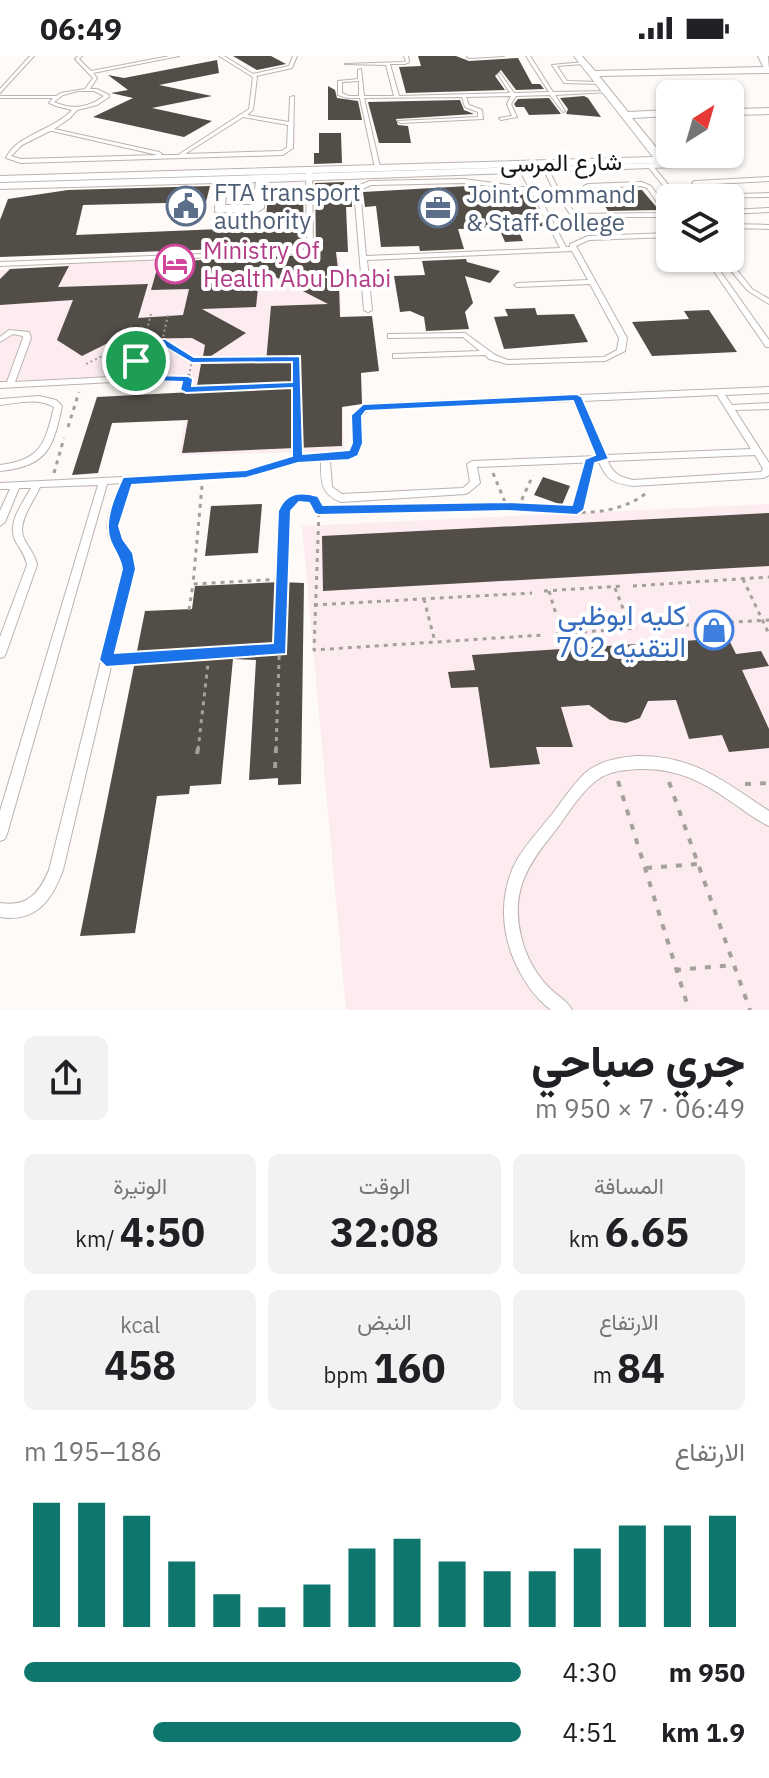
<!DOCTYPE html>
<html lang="ar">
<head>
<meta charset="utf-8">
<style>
  :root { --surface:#fff; --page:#f2f2f2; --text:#202124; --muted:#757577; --accent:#0f766e }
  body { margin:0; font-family:"IBM Plex Sans",Vazirmatn,sans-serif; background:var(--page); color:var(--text); direction:rtl; height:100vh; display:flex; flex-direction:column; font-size:30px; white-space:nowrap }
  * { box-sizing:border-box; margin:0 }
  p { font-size:26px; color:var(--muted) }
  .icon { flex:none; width:44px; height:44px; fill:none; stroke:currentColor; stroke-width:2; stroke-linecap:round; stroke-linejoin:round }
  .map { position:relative; height:954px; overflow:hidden; direction:ltr }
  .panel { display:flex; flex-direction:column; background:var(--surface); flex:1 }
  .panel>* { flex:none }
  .needle { width:52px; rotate:37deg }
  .fabs { position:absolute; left:656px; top:24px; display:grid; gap:16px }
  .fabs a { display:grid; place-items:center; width:88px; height:88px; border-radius:12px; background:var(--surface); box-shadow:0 2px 6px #0004; font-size:40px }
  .pin { position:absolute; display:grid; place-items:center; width:68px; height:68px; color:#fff; margin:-34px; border:4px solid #fff; border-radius:50%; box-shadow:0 2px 8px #0007 }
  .round { display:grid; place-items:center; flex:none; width:84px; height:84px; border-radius:12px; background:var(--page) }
  .head { display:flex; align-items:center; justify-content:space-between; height:136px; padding:0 24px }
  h1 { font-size:44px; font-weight:800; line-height:60px }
  .figures { display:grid; grid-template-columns:repeat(3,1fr); gap:12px; height:136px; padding:8px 24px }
  .figures div { display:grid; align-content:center; border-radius:12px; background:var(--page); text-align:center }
  .figures b { font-size:40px; font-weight:800 }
  .figures small { font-size:22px; font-weight:400 }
  .figures p { font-size:22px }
  .chart { height:224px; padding:16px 24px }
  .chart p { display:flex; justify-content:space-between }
  .chart svg { width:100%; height:144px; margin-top:8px; stroke:var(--accent); stroke-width:6 }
  ul { padding:0 24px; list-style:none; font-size:26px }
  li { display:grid; grid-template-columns:128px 96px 1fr; align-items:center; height:60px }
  li i { height:20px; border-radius:10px; background:var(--accent) }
  .status { display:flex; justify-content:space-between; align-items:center; height:56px; padding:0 40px; background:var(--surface); direction:ltr }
  .status svg { height:22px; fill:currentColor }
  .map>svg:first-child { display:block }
</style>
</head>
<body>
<div class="status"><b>06:49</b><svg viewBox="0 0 49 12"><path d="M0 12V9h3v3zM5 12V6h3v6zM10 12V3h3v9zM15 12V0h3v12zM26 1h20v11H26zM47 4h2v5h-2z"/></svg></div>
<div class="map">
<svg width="769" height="954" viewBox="0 0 769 954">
  <rect width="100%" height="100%" fill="#fefaf8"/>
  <path fill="#fcecf0" d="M340 201 344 395 179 399 192 322 0 326V214L65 212 68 207Z
    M769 448V954H346L302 470Z"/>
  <path fill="#524d47" d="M233 0H271L286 8 257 14Z
    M418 0H456L469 5 518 2 532 28H540L544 33 516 34 501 14 495 20 505 34 406 37 399 11 421 10Z
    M217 4 219 17 159 29 212 40 152 52 212 65 184 81 93 61 133 42 111 37 128 34 108 19 124 22Z
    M328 30 335 34 337 42 358 45 362 64H328Z
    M584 40 588 42 601 61 566 58 568 53 560 42Z
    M549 42 561 58 529 59 524 51H516L514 48 518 43Z
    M460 44 464 54 474 58 396 63 398 69 408 70 411 87H379L368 46Z
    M319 77H341L342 107 314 108V97H319Z
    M344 126 345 134H351L352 151H346L348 196H336L338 213 324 221 339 228 340 261 372 260 379 315 361 317 362 348 342 351V390L182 397 188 364 112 367 98 417 72 419 97 341 193 336 196 335 201 308 266 306 271 250 328 248 260 213 256 251 202 253 246 277 202 306 205 289 192 282 116 283 82 300 57 284 73 244 0 249V223L10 213 69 210 58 231 148 228 138 262 183 259 189 233 151 234 159 206 309 199 316 192 315 127Z
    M210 130 206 146 83 149 76 179 265 171 269 131 303 130 304 190 0 201V164L8 143 68 134Z
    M468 130 487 133 490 140 529 138 545 170 517 171 523 185 505 186 499 172 458 173 464 193 420 195 419 190 381 191 376 150 365 151 363 136Z
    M642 134 659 154 608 155 596 135Z
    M466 203 467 206 500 215 490 227 465 220 473 247 465 256 469 273 426 275 424 261 410 255 400 256 394 220 425 219 422 205Z
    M535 252 537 259 574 258 588 286 504 293 494 261 508 260 505 253Z
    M709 254 737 296 652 300 632 266 689 263 684 255Z
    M543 421 570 430 562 449 534 439Z
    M262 448 258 497 205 500 211 450Z
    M769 457V510L323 535 322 480Z
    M280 526 304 527 301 728 278 729V722L249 724 256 604 233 603 221 728 190 730 189 738 157 740 135 877 80 880 145 555 192 553 195 530Z
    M728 582 736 598 761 595 769 610 742 614 769 673V692L729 696 722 679 689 683 676 644 648 645 640 662 626 667 610 664 589 649 561 651 573 691H536L540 708 490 712 478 631 451 632 448 616 475 614 472 599Z"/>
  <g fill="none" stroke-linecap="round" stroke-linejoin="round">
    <g stroke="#bcb3ae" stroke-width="2">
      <path id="service" d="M30 0H34L0 37V33Z
        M78 0H82L79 3 91 15 170 0H179L93 17 97 22 90 33H97L109 39V41L97 49 77 54 70 62 54 73 159 96 162 98 161 99H178L249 53 253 21 219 0H224L253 18 289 10 293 0H297L292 12 256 20 257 21 253 54 247 59 289 66 290 41 294 40 293 92 283 99 21 107 6 102C16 79 54 74 72 54L56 50 49 47 53 42H0V40H56L61 37 85 33 93 22 75 3ZM78 35H94L104 40C89 52 71 54 54 46L63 39ZM243 61 288 69 287 91 282 95 185 98ZM50 75H52L158 99 21 103 11 100 22 89Z
        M404 0H408L409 6 405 8H390L399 40 510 37 498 18 500 17 514 37 549 36 526 0H530L553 36 607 35 609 36 555 39 565 55 563 56 550 39 516 40 511 48 517 61 501 64 499 62 512 60 507 48 511 40 466 41 469 49 482 54 483 63 400 67 398 65 478 61V56L465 51 462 41 364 42 380 111 375 112 360 42H348L338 39V25L358 23V14L361 13 364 40H394L386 9 345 8 404 6 406 5ZM359 25V40H349L342 37V26Z
        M468 0H504L469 2 467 1Z
        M584 6 583 8 557 10 567 25 600 26 602 28 564 27 552 9Z
        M519 105 522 107 566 191H570V188L588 180 670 177V181L589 184 576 190 627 282 625 295 605 305 507 308 489 303 485 299 393 302V298H396L480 295 463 281 388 282V278H391L465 277 495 299 508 304 604 301 617 294 619 282 590 228 517 231 514 229 517 227 588 224 572 195 367 204 372 254 368 256 364 254 354 134 357 130 370 125 464 123 529 132 516 107ZM464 127 531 135 560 192 366 200 360 134 371 129Z
        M540 106 545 107 560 136 574 135 588 128 642 126 651 130 670 156 660 161H572L554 135ZM641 130 647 132 663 155 659 157 576 158 562 140 577 138 589 132Z
        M649 110H653L679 142H673L649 112Z
        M309 111 312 113 313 192 307 197 0 210V206L303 194 307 191 306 113Z
        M769 121V125L697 129 696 132 703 139 769 137V141L699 142 690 132 693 126 695 125Z
        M769 152V156L730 158V154Z
        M730 168 769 169V173L730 172Z
        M724 203H728L730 205 752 233 769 243V248L748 235 726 209 718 212 769 284V291H766L711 211 724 205Z
        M9 274 29 276 31 282 15 326 111 321 115 310 129 304 146 303 157 314C144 331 133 336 113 326L0 332V326H7L23 282V280L13 278 0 286V281ZM131 308H141L149 314C139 325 132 329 118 322L121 313Z
        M769 331V337L725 339 732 349 769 347V353L735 354 769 407V419L764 422 633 430C614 427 607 425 599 406L477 411 480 427 468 437 465 438 341 446C320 438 321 425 321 405L298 406 246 421 131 427C125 443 111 466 121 484 126 494 133 501 134 513L63 814C52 844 36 867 0 861V847C27 851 39 838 49 814L124 513C122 501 115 494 110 484 102 465 115 444 121 427L107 428 7 778 5 783 0 785V755L98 429 40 431C34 445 18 465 23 480 27 491 35 497 37 509L6 597 4 601 0 602V581L27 509C25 499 21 494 16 486 6 468 22 448 31 432H19L5 466 0 470V455L10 433H0V427L246 415 298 400 343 398 352 393 353 359 367 348ZM717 339 751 393 606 399 583 345ZM574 345 597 400 472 405 467 408 470 426 463 432 342 438 332 431 330 405 348 403 359 396 361 360 369 354ZM755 399 763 413 761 416 633 424C620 421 613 418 608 405Z
        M39 340 56 344 62 350C53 393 47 410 0 415V409C41 404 45 388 54 351 38 341 17 347 0 349V343Z
        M636 700C694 699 723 725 769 755V770C756 764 745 755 733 747 702 725 677 712 638 713 624 714 609 715 597 724 578 738 566 762 551 780 525 812 511 839 521 880 526 902 538 923 555 937 562 943 568 946 572 954H551C534 941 523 924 514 904 500 871 500 833 518 802 528 786 541 772 553 757 563 744 572 730 584 718 599 705 616 702 636 700Z"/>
    </g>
    <g stroke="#bcb3ae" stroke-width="2">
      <path id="minor" d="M574 0H582L595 15 769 11V17L599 20 628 56 670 54V60L632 62 664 101C680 100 696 97 709 107L704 110 267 126 264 152 258 156H215L216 127 0 133V127L658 107 0 126V120L653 101ZM256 126 253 149H225L227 127Z
        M769 52V58L730 59V53Z"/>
    </g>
    <g stroke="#bcb3ae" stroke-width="2">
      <path id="tertiary" d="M758 0H768L769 15 765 14Z"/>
    </g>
    <path stroke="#a4a09e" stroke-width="2" stroke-dasharray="2 3" stroke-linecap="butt" d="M168 259 162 285 192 304 297 303 298 320
      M140 296 144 286 162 285
      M86 308 131 286H144L151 258
      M189 320 192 304"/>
    <path stroke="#a4a09e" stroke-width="3" stroke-dasharray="4 5" stroke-linecap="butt" d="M189 318 186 334 298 329V391
      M298 318V329
      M160 322 188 323
      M68 371 79 336
      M54 417 64 382
      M493 417 507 451
      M202 430 193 528 283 523
      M518 452 533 419
      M402 453C433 452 464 450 495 451 543 452 604 469 645 438
      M334 454H319L314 594 543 579
      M577 454 587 415
      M743 523 769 578
      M633 530 769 521
      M615 532 631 573
      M544 535 622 530
      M549 535 562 578
      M424 543 435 586
      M314 549 532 537
      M189 554 193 528
      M649 571 769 564
      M556 578 637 572
      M121 603 280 593
      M198 694 209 599
      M276 694 284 455 288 446 303 440 317 446 319 454"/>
    <path stroke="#a4a09e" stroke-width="4" stroke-dasharray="6 9" stroke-linecap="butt" d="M197 698 198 692
      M275 712 276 692
      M618 725 689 954
      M669 726 750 954
      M745 728 769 727
      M646 812 698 808
      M675 914 734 909"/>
    <use href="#service" fill="#fff" fill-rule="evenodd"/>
    <use href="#minor" fill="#fff" fill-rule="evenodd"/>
    <use href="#tertiary" fill="#fff" fill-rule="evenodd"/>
  </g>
  <path fill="#1a73e8" stroke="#fff" stroke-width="2" fill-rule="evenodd" d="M144 283H165L194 301 300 300 303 398 349 394 352 387 351 359 363 348 577 338 582 341 609 403 595 407 584 454 577 459 507 455 319 459 315 458 309 447 299 446 291 455 286 598 106 611 99 604 122 513C120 500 114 495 110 484 103 465 115 438 123 421L246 414 292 400V332L186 337 180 334 182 326 149 325 126 333 110 326 114 309 132 303 139 286ZM160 288 192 307 292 306V326L192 330 193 323 188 320 149 319 127 325 119 322 122 314 140 307 148 289ZM573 345 595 399 585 403 572 449 507 446 323 449 318 440C299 435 286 436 278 455L273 587 115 597 136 513 133 497 123 483 119 470 132 429 246 422 298 407 349 404 358 400 363 387 362 360 366 355Z"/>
  <defs>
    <g id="civic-ring" transform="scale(2)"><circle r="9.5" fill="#fff" stroke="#5c6f8a" stroke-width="1.5"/><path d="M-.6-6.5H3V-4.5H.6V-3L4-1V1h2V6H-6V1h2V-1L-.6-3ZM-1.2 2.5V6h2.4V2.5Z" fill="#5c6f8a"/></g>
    <g id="office-ring" transform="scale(2)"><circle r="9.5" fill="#fff" stroke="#5c6f8a" stroke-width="1.5"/><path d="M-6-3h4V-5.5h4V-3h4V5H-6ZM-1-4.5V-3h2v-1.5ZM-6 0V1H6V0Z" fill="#5c6f8a"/></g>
    <g id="hotel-ring" transform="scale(2)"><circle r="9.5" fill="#fff" stroke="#d1479c" stroke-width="1.5"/><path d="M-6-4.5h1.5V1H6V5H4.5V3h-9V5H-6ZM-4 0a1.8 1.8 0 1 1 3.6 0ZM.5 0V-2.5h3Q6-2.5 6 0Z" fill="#d1479c"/></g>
    <g id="shop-ring" transform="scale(2)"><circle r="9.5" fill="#fff" stroke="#3f7fe0" stroke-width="1.5"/><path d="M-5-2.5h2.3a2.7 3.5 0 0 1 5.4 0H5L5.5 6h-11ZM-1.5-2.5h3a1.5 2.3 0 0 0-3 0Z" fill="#3f7fe0"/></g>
  </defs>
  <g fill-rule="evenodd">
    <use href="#civic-ring" x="186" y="150"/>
    <use href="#office-ring" x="438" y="152"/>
    <use href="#hotel-ring" x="175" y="208"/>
    <use href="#shop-ring" x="714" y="574"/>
  </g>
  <g text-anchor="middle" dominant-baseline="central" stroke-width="8" stroke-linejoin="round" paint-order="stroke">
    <g font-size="24" fill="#171412" stroke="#fff">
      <text transform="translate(561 106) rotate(-1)">شارع المرسى</text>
    </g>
    <g font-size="24" fill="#4e5e75" stroke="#fff" text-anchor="start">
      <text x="214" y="136">FTA transport<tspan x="214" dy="28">authority</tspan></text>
      <text x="466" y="138">Joint Command<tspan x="466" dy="28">&amp; Staff College</tspan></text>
    </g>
    <g font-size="24" fill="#b23c85" stroke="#fff" text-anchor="start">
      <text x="203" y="194">Ministry Of<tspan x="203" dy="28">Health Abu Dhabi</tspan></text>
    </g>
    <g font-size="28" fill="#366cbe" stroke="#fff" text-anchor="end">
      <text x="686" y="558">كليه ابوظبي<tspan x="686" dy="32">التقنيه 702</tspan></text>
    </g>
  </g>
</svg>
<div class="fabs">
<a><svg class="needle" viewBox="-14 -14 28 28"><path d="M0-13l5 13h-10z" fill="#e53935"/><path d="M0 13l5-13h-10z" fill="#757577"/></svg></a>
<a><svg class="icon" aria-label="layers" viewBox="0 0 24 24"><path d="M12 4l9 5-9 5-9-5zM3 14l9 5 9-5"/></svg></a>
</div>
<div class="pin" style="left:136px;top:305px;background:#1e9e55"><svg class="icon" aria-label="arrive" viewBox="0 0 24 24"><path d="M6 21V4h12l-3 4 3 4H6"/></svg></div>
</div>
<section class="panel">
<div class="head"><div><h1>جري صباحي</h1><p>06:49 · 7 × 950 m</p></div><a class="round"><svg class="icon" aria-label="share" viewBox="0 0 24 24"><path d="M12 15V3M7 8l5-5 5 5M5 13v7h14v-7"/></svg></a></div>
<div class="figures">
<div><p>المسافة</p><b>6.65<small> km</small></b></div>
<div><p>الوقت</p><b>32:08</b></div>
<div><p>الوتيرة</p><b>4:50<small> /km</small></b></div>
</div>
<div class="figures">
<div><p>الارتفاع</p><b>84<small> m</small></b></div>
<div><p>النبض</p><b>160<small> bpm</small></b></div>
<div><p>kcal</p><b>458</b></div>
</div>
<div class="chart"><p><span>الارتفاع</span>186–195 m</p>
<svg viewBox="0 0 160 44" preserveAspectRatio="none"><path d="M5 44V6M15 44V6M25 44V10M35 44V24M45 44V34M55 44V38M65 44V31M75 44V20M85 44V17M95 44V24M105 44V27M115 44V27M125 44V20M135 44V13M145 44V13M155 44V10"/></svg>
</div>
<ul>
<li><b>950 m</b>4:30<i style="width:100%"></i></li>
<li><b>1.9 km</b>4:51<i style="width:74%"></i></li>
</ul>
</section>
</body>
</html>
